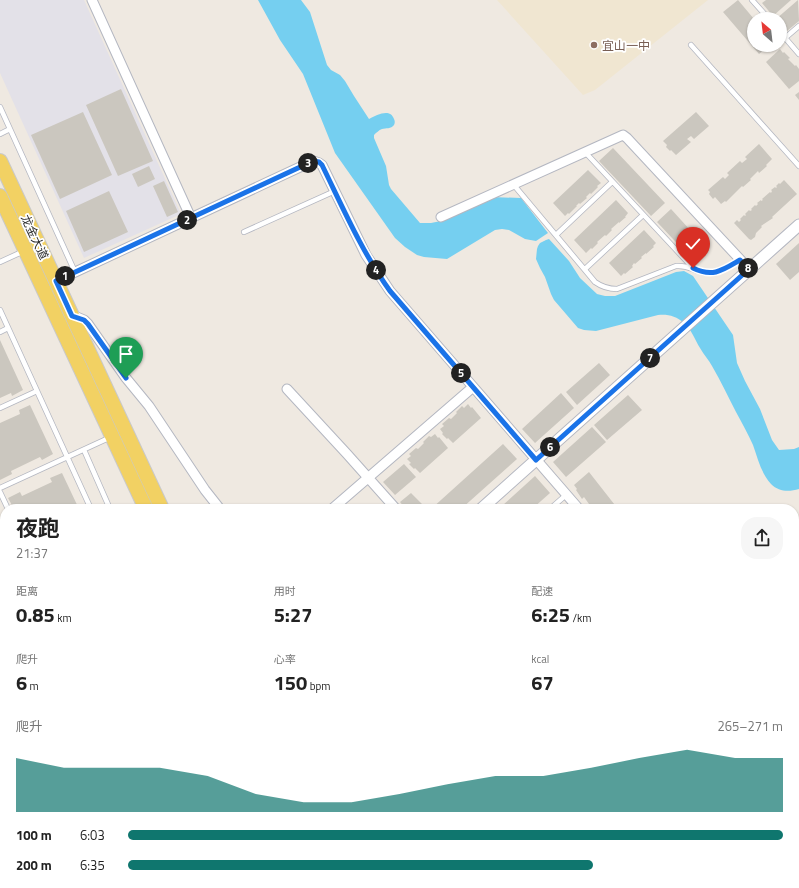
<!DOCTYPE html>
<html lang="zh">
<head>
<meta charset="utf-8">
<style>
  :root { --surface:#fff; --page:#f6f6f6; --text:#222; --muted:#767676; --accent:#0f766e }
  body { margin:0; font-family:"Titillium Web","Noto Sans SC",sans-serif; background:var(--page); color:var(--text); height:100vh; display:flex; flex-direction:column; font-size:15px; white-space:nowrap }
  * { box-sizing:border-box; margin:0 }
  p { font-size:13px; color:var(--muted) }
  .icon { flex:none; width:22px; height:22px; fill:none; stroke:currentColor; stroke-width:2; stroke-linecap:round; stroke-linejoin:round }
  .map { position:relative; flex:1; overflow:hidden }
  .sheet { position:absolute; left:0px; top:504px; width:799px; height:384px; display:flex; flex-direction:column; background:var(--surface); border-radius:16px 16px 0 0; box-shadow:0 1px 3px #0004 }
  .sheet>* { flex:none }
  .needle { width:26px; rotate:332deg }
  .tools { position:absolute; left:747px; top:12px; display:grid; gap:8px }
  .tools a { display:grid; place-items:center; width:40px; height:40px; border-radius:50%; background:var(--surface); box-shadow:0 1px 3px #0004; font-size:20px }
  .pin { position:absolute; display:grid; place-items:center; width:34px; height:34px; color:#fff; margin:-41px -17px; border-radius:50% 50% 50% 0; rotate:-45deg; box-shadow:0 0 4px #0007 }
  .pin .icon { rotate:45deg }
  .km { position:absolute; width:20px; height:20px; margin:-10px; border-radius:50%; background:#222; color:#fff; font-size:11px; line-height:20px; text-align:center }
  .round { display:grid; place-items:center; flex:none; width:42px; height:42px; border-radius:16px; background:var(--page) }
  .head { display:flex; align-items:center; justify-content:space-between; height:68px; padding:0 16px }
  h1 { font-size:22px; font-weight:700; line-height:30px }
  .stats { display:grid; grid-template-columns:repeat(3,1fr); gap:6px; height:68px; padding:4px 16px }
  .stats div { display:grid; align-content:center }
  .stats b { font-size:20px; font-weight:700 }
  .stats small { font-size:11px; font-weight:400 }
  .stats p { font-size:11px }
  .chart { height:112px; padding:8px 16px }
  .chart p { display:flex; justify-content:space-between }
  .chart svg { width:100%; height:72px; margin-top:4px; fill:var(--accent); opacity:.7 }
  ul { padding:0 16px; list-style:none; font-size:13px }
  li { display:grid; grid-template-columns:64px 48px 1fr; align-items:center; height:30px }
  li i { height:10px; border-radius:5px; background:var(--accent) }
  .map>svg:first-child { display:block }
</style>
</head>
<body>
<div class="map">
<svg width="799" height="888" viewBox="0 0 799 888">
  <rect width="100%" height="100%" fill="#efe9e1"/>
  <path fill="#e3e1e8" d="M0 0H84L181 214 84 258 0 73Z
    M371 883H397L391 888H374Z"/>
  <path fill="#f0e6d1" d="M497 0H708L595 90 583 95Z"/>
  <path fill="#75cff0" d="M258 0H301L310 12 327 65 331 70 340 75 345 81 354 96 369 119C377 115 390 108 394 119 395 121 395 123 394 125 391 129 386 128 382 129 379 130 376 133 374 135V138L386 166 389 185 391 189 420 223H431L441 221 491 197 521 198 548 233 536 241 525 239 509 230 502 229 495 230 447 259 424 257 417 255 405 247 395 238 335 153 303 74 280 40Z
    M549 239 569 261 580 278 597 294 605 296H615L676 272 684 271 693 276 733 335 737 363 745 381 760 409 772 440 779 450 794 449 799 447V489C789 492 779 492 771 484 761 473 758 459 753 445 748 434 742 423 736 412 728 397 721 381 712 366 709 360 704 355 700 348 695 340 692 330 684 323 676 316 668 314 658 315L596 331 584 330 578 328 554 300 551 294 545 277 540 268 536 259 537 249 538 246 540 243 546 240Z
    M493 883H507L512 888H499Z"/>
  <path fill="#cbc7bf" d="M738 0 754 19V45H770L759 54 723 12Z
    M766 0H791L773 16 762 3Z
    M798 0 799 21 787 31 780 22V19H776Z
    M780 49 783 53 784 52 790 58 788 59 795 66 796 65 799 69V81L789 89 766 62Z
    M121 89 153 161 118 176 86 105Z
    M799 92V100L795 95Z
    M83 112 112 175 60 199 31 135Z
    M696 112 709 126 694 139 691 136 687 139 691 142 676 155 671 150 670 151 666 147 667 145 663 141Z
    M759 144 772 159 766 165 767 166 759 173 758 171 750 179 751 180 743 187 742 186 726 202 725 201 721 204 715 197 713 199 709 194 710 192 708 190 723 177 725 179 729 175 727 173 740 161 742 163 747 159 745 157Z
    M613 148 665 203 651 216 599 161Z
    M149 166 155 179 138 187 132 174Z
    M588 170 601 183 597 186 598 187 591 194 590 193 586 197 587 198 580 204 579 203 576 206H577L569 214 568 213 565 216 553 203Z
    M784 180 797 194 772 217 773 218 761 226 762 227 756 233 755 237 751 240 749 239 734 223 737 220 739 222 741 220 740 219 744 215 745 216 746 215 745 214 749 210 750 211 752 210 751 209 755 205 756 206 758 204 757 203 761 200V201L763 200 762 199 770 192 771 193 772 191 771 190 775 187 776 188 777 187 776 186 779 183 780 184Z
    M164 181 178 212 167 217 153 186Z
    M109 191 128 232 84 252 66 211Z
    M616 200 628 213 625 217H626L619 223V222L611 229 612 230 606 236 605 235 597 242 598 243 592 249 591 248 586 253 574 240Z
    M671 209 701 242 688 255 657 222Z
    M644 230 656 243 653 246 654 247 646 254V253L641 257 642 258 635 264 634 263 632 266 633 267 625 274 624 273 621 276 609 263Z
    M799 243V272L790 280 776 264Z
    M0 340 23 390 12 396 11 393 0 398Z
    M599 363 610 375 577 405 566 392Z
    M561 393 574 408 535 443 522 429Z
    M628 395 642 410 607 440 594 425Z
    M468 404 471 408 472 407 481 418 453 443 448 438 447 439 442 434 443 433 440 429 444 426 442 424 449 418 451 419 457 413 456 412 462 406 464 408Z
    M30 405 53 454 42 460 40 457 11 471 12 474 0 480V423L20 414 19 410Z
    M592 427 606 442 566 477 553 462Z
    M435 434 438 438 439 437 448 448 420 473 415 468 414 469 409 464 411 463 407 459 411 456 409 454 416 448 418 449 424 443 423 442 429 436 431 437Z
    M503 444 517 459 461 509H431Z
    M404 464 416 477 395 495 383 482Z
    M589 472 618 509H591L588 505 589 504 584 497 582 499 576 490 577 489 574 485Z
    M62 473 79 509H14L8 498 20 492 22 496 52 482 50 478Z
    M535 476 550 493 532 509H507L503 505Z
    M411 493 425 507 423 509H406L400 502Z
    M799 701V722L794 713V704Z
    M632 883H646L643 888H639Z
    M649 883H675L671 888H645Z"/>
  <g fill="none" stroke-linecap="round" stroke-linejoin="round">
    <g stroke="#b4b7c1" stroke-width="6">
      <path id="service" d="M752 0 769 19
        M780 32 799 54
        M785 38 799 26
        M691 45 799 166
        M0 107 75 272
        M0 134 10 129
        M585 152 693 268
        M513 184 595 282C602 287 608 289 617 289L676 266C687 265 691 269 701 272 716 276 728 267 740 260
        M244 232 335 191
        M556 235 612 182
        M0 262 24 251
        M585 269 643 215
        M0 310 91 509
        M0 332 8 328
        M0 408 37 391
        M84 450 110 509
        M0 488 111 437
        M0 492 8 509
        M550 509 566 495
        M0 527 5 522
        M362 883 364 888"/>
    </g>
    <g stroke="#b4b7c1" stroke-width="11">
      <path id="minor" d="M92 0 191 218
        M441 217 623 135 627 138 749 269
        M56 281 313 161 319 163 322 165 366 255 390 291 579 509
        M72 315 84 320 88 324 126 378 149 406 205 490 220 509
        M287 389 347 454 396 509
        M332 509 473 387
        M794 696 799 693
        M794 724 799 729
        M0 764 5 760
        M794 820 799 813
        M746 888 750 883"/>
    </g>
    <g stroke="#b4b7c1" stroke-width="13">
      <path id="tertiary" d="M481 509 799 225
        M608 883 614 888"/>
    </g>
    <g stroke="#c9c9c9" stroke-width="16">
      <path id="primary" d="M0 161 162 509
        M0 196 146 509
        M321 883 324 888
        M337 883 339 888"/>
    </g>
    <use href="#service" stroke="#fff" stroke-width="4.5"/>
    <use href="#minor" stroke="#fff" stroke-width="9"/>
    <use href="#tertiary" stroke="#fff" stroke-width="11"/>
    <use href="#primary" stroke="#f2d163" stroke-width="14"/>
  </g>
  <g fill="none" stroke-linecap="round" stroke-linejoin="round">
    <g stroke="#fff" stroke-width="8">
      <path id="route" d="M126 378 88 324 84 320 72 316 56 281 313 161 319 162 322 165C343 208 362 252 390 291L536 460 749 269 740 260C723 270 713 278 693 268"/>
    </g>
    <use href="#route" stroke="#1a73e8" stroke-width="5"/>
  </g>
  <circle fill="#8d6e63" stroke="#fff" stroke-width="1.5" cx="594" cy="45" r="4"/>
  <g text-anchor="middle" dominant-baseline="central" stroke-width="3.5" stroke-linejoin="round" paint-order="stroke">
    <g font-size="12" fill="#785e54" stroke="#fff" text-anchor="start">
      <text x="602" y="45">宜山一中</text>
    </g>
    <g font-size="12" fill="#2e2e2e" stroke="#fff">
      <text transform="translate(35 237) rotate(65)">龙金大道</text>
    </g>
  </g>
</svg>
<div class="tools">
<a><svg class="needle" viewBox="-14 -14 28 28"><path d="M0-13l5 13h-10z" fill="#e53935"/><path d="M0 13l5-13h-10z" fill="#767676"/></svg></a>
</div>
<div class="pin" style="left:126px;top:378px;background:#1e9e55"><svg class="icon" aria-label="arrive" viewBox="0 0 24 24"><path d="M6 21V4h12l-3 4 3 4H6"/></svg></div>
<div class="pin" style="left:693px;top:268px;background:#d93025"><svg class="icon" aria-label="check" viewBox="0 0 24 24"><path d="M5 12l5 5 9-10"/></svg></div>
<b class="km" style="left:65px;top:276px">1</b>
<b class="km" style="left:187px;top:220px">2</b>
<b class="km" style="left:308px;top:163px">3</b>
<b class="km" style="left:376px;top:270px">4</b>
<b class="km" style="left:461px;top:373px">5</b>
<b class="km" style="left:550px;top:447px">6</b>
<b class="km" style="left:650px;top:358px">7</b>
<b class="km" style="left:748px;top:268px">8</b>
<section class="sheet">
<div class="head"><div><h1>夜跑</h1><p>21:37</p></div><a class="round"><svg class="icon" aria-label="share" viewBox="0 0 24 24"><path d="M12 15V3M7 8l5-5 5 5M5 13v7h14v-7"/></svg></a></div>
<div class="stats">
<div><p>距离</p><b>0.85<small> km</small></b></div>
<div><p>用时</p><b>5:27</b></div>
<div><p>配速</p><b>6:25<small> /km</small></b></div>
</div>
<div class="stats">
<div><p>爬升</p><b>6<small> m</small></b></div>
<div><p>心率</p><b>150<small> bpm</small></b></div>
<div><p>kcal</p><b>67</b></div>
</div>
<div class="chart"><p><span>爬升</span>265–271 m</p>
<svg viewBox="0 0 160 44" preserveAspectRatio="none"><path d="M0 44V11L10 17L20 17L30 17L40 22L50 33L60 38L70 38L80 33L90 27L100 22L110 22L120 17L130 11L140 6L150 11L160 11V44z"/></svg>
</div>
<ul>
<li><b>100 m</b>6:03<i style="width:100%"></i></li>
<li><b>200 m</b>6:35<i style="width:71%"></i></li>
</ul>
</section>
</div>
</body>
</html>
